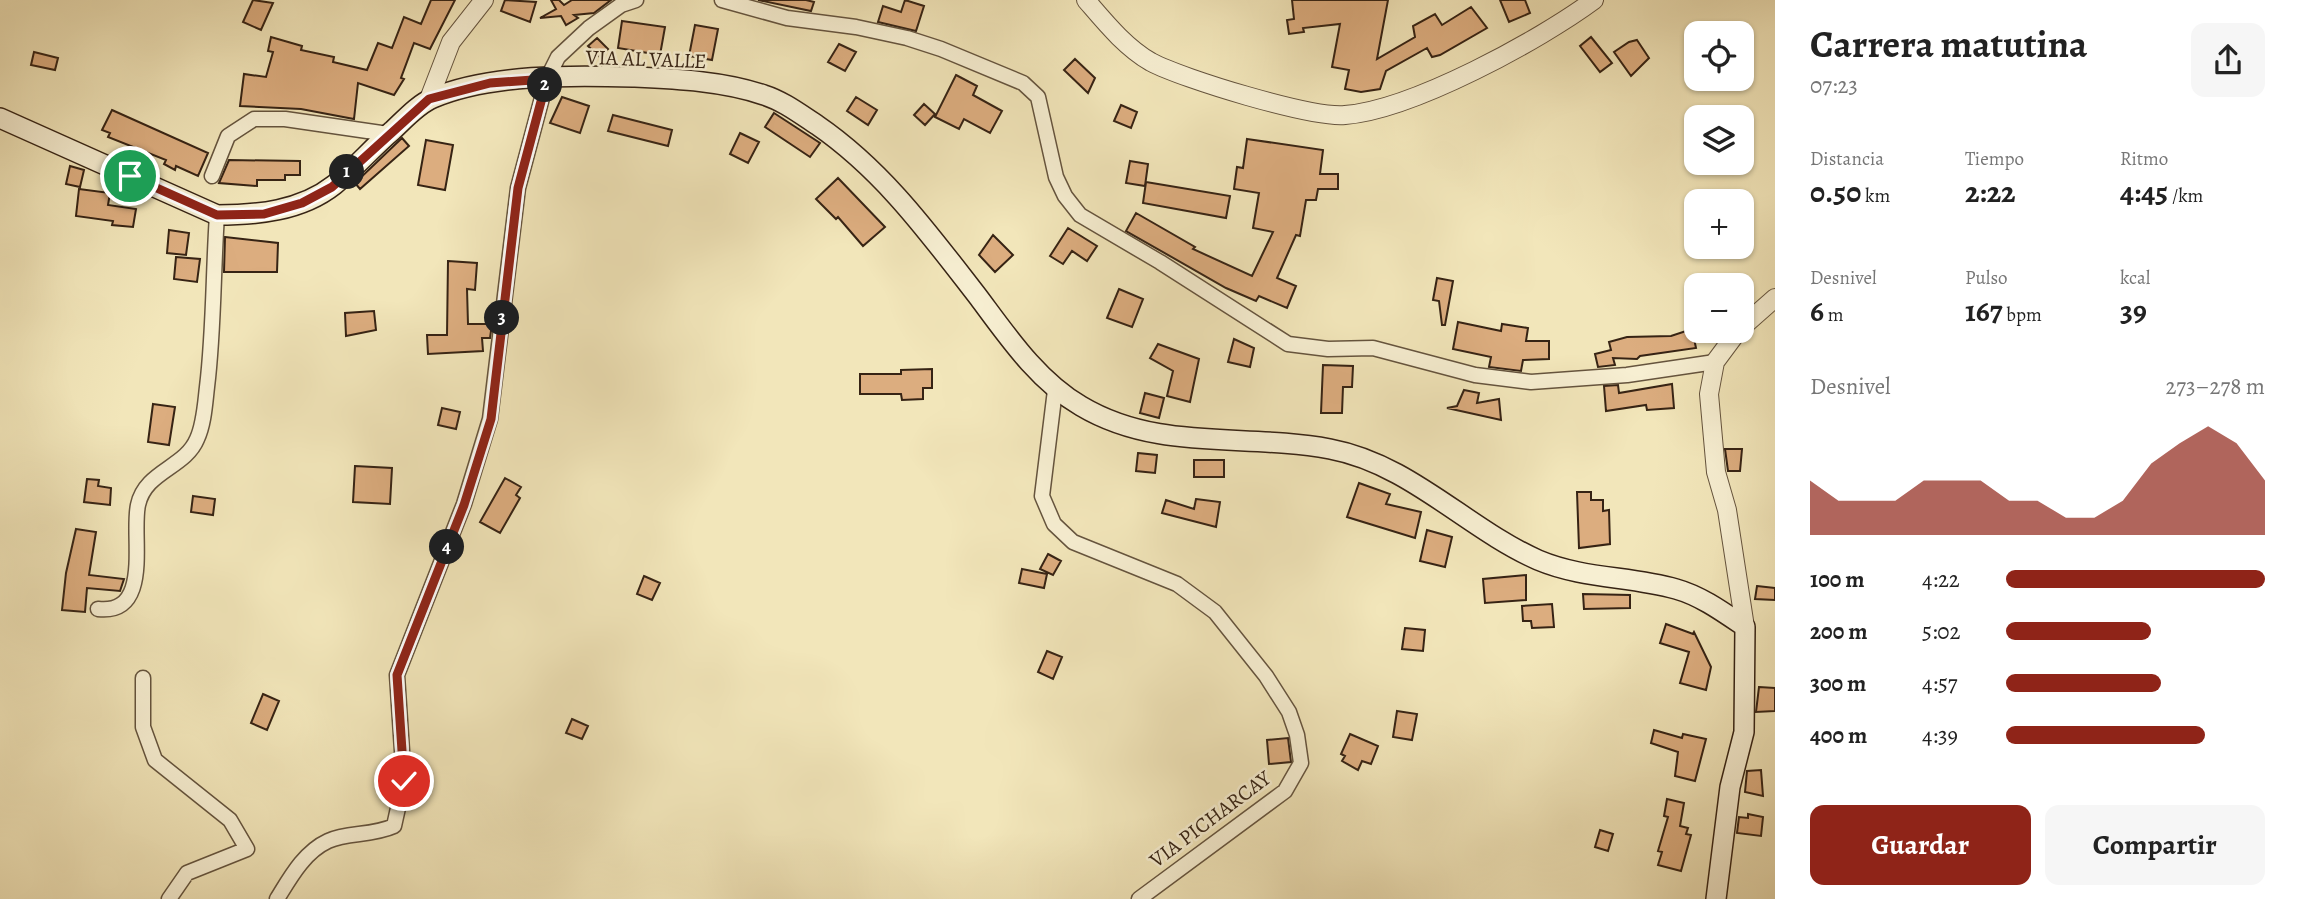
<!DOCTYPE html>
<html lang="es">
<head>
<meta charset="utf-8">
<style>
  :root { --surface:#fff; --page:#f6f6f6; --text:#222; --muted:#767676; --accent:#8f2418 }
  body { margin:0; font-family:Alegreya,serif; background:var(--page); color:var(--text); height:100vh; display:flex; flex-direction:column; font-size:26px; white-space:nowrap }
  * { box-sizing:border-box; margin:0 }
  p { font-size:23px; color:var(--muted) }
  .icon { flex:none; width:38px; height:38px; fill:none; stroke:currentColor; stroke-width:2; stroke-linecap:round; stroke-linejoin:round }
  .map { position:relative; flex:1; overflow:hidden }
  .side { display:flex; flex-direction:column; background:var(--surface); width:525px }
  .side>* { flex:none }
  .buttons { position:absolute; left:1684px; top:21px; display:grid; gap:14px }
  .buttons a { display:grid; place-items:center; width:70px; height:70px; border-radius:14px; background:var(--surface); box-shadow:0 2px 5px #0004; font-size:35px }
  .pin { position:absolute; display:grid; place-items:center; width:60px; height:60px; color:#fff; margin:-30px; border:4px solid #fff; border-radius:50%; box-shadow:0 2px 7px #0007 }
  .km { position:absolute; width:35px; height:35px; margin:-18px; border-radius:50%; background:#222; color:#fff; font-size:19px; line-height:35px; text-align:center }
  .round { display:grid; place-items:center; flex:none; width:74px; height:74px; border-radius:14px; background:var(--page) }
  .headline { display:flex; align-items:center; justify-content:space-between; height:119px; padding:0 35px }
  h1 { font-size:38px; font-weight:700; line-height:52px }
  .stats { display:grid; grid-template-columns:repeat(3,1fr); gap:10px; height:119px; padding:7px 35px }
  .stats div { display:grid; align-content:center }
  .stats b { font-size:30px; font-weight:700 }
  .stats small { font-size:19px; font-weight:400 }
  .stats p { font-size:19px }
  .chart { height:196px; padding:14px 35px }
  .chart p { display:flex; justify-content:space-between }
  .chart svg { width:100%; height:126px; margin-top:7px; fill:var(--accent); opacity:.7 }
  .cta { display:flex; gap:14px; margin-top:auto; padding:14px 35px }
  .cta a { flex:1; height:80px; border-radius:14px; background:var(--accent); color:#fff; font-size:28px; font-weight:700; line-height:80px; text-align:center }
  .cta a+a { background:var(--page); color:var(--text) }
  ul { padding:0 35px; list-style:none; font-size:23px }
  li { display:grid; grid-template-columns:112px 84px 1fr; align-items:center; height:52px }
  li i { height:18px; border-radius:9px; background:var(--accent) }
  main { display:flex; flex:1; min-height:0 }
  .map>svg:first-child { display:block }
</style>
</head>
<body>
<main>
<div class="map">
<svg width="1775" height="899" viewBox="0 0 1775 899">
  <rect width="100%" height="100%" fill="#f2e6ba"/>
  <filter id="stains"><feTurbulence type="fractalNoise" baseFrequency=".00286" numOctaves="4"/><feColorMatrix values="0 0 0 0 .2 0 0 0 0 .09 0 0 0 0 .02 0 0 0 .5 -.17"/></filter>
  <radialGradient id="worn" r=".72"><stop offset=".6" stop-color="#630" stop-opacity="0"/><stop offset="1" stop-color="#630" stop-opacity=".3"/></radialGradient>
  <path fill="#dcad7f" stroke="#362314" stroke-width="2" d="M253 0 273 3 261 30 243 22Z
    M431 0H455L430 49 414 43 401 78 404 79 394 95 358 83 354 119 301 109 240 106 244 74 266 77 273 52 268 51 271 37 302 46 301 50 334 57 333 62 367 70 378 43 392 48 404 17 421 24Z
    M505 0 536 2 530 22 501 11Z
    M551 0H559L564 5 572 0H611L594 13 574 15 578 18 566 25 561 16 540 18 556 9Z
    M758 0H806L814 2 811 11Z
    M905 0 924 6 916 31 878 22 883 6 901 12Z
    M1292 0H1388L1377 59 1415 37 1413 26 1435 14 1442 25 1471 7 1487 28 1440 55 1432 57 1427 48 1386 71 1380 89 1361 92 1345 89 1349 70 1332 67 1340 24 1303 28 1304 32 1289 34 1287 20 1294 19Z
    M1500 0H1525L1530 13 1509 22Z
    M622 21 665 27 660 55 618 48Z
    M695 25 718 29 712 60 689 56Z
    M1591 37 1612 63 1600 72 1580 46Z
    M597 38 608 49 600 57 588 46Z
    M1637 40 1649 58 1631 76 1614 52 1629 42Z
    M839 44 856 52 845 71 828 62Z
    M34 52 58 58 55 70 31 65Z
    M1075 59 1095 78 1088 93 1064 70Z
    M956 75 977 86 973 95 1002 111 990 133 964 119 959 129 935 117Z
    M562 97 589 106 580 133 550 123Z
    M856 97 877 110 868 125 847 111Z
    M924 104 935 114 925 125 914 115Z
    M1121 105 1137 112 1131 128 1114 121Z
    M112 110 208 153 198 176 176 166 175 170 164 164 166 160 108 137 110 133 102 130Z
    M774 113 820 143 810 157 765 127Z
    M613 115 672 130 668 146 608 131Z
    M740 133 759 142 748 163 730 154Z
    M402 138 409 146 360 189 355 183Z
    M1247 139 1323 150 1320 174H1338V189H1318L1316 200H1306L1300 236 1296 235 1277 278 1296 286 1287 308 1259 296 1256 301 1226 288 1126 231 1136 213 1195 247 1193 249 1252 276 1273 232 1253 228 1259 193 1234 189 1237 167 1243 168Z
    M426 140 453 145 445 190 418 185Z
    M229 160 300 161V175H285V180H257V186L219 183Z
    M1130 161 1148 164 1145 186 1126 183Z
    M70 166 84 170 80 187 66 184Z
    M838 178 885 227 863 246 838 217 836 219 816 199Z
    M1146 182 1230 196 1226 218 1143 203Z
    M79 189 110 193 108 205 136 209 133 227 112 225 113 221 76 216Z
    M1068 228 1097 246 1087 261 1072 251 1063 264 1050 256Z
    M169 230 189 233 186 255 167 253Z
    M993 235 1013 255 995 272 979 255Z
    M225 237 278 243 277 272H224Z
    M176 257 200 259 197 282 174 279Z
    M448 261 477 263 475 290 467 289 468 324H492L490 338H482L483 351 428 354 427 335H447Z
    M1437 278 1453 281 1445 325H1442L1439 301 1433 300Z
    M1119 289 1143 299 1132 327 1107 318Z
    M374 311 376 330 346 336 345 313Z
    M1458 322 1501 331 1502 324 1528 328 1526 341H1549V359L1523 360 1521 371 1489 367 1491 357 1453 349Z
    M1692 329 1696 348 1640 356 1637 359 1613 358 1615 365 1598 367 1595 354 1611 350 1609 342 1627 337 1671 336Z
    M1234 339 1254 348 1250 367 1228 362Z
    M1158 344 1199 359 1190 402 1167 396 1173 371 1150 358Z
    M1323 365 1353 366 1352 387H1343L1342 413H1321Z
    M932 369V388H923V399L902 400 901 394H860V374H901V370Z
    M1672 384 1674 408 1647 410 1646 405 1606 411 1604 386 1618 385 1619 393Z
    M1464 390 1479 393 1477 403 1499 399 1501 420 1447 408 1457 406Z
    M1145 393 1164 398 1159 418 1140 413Z
    M153 404 175 407 169 445 148 442Z
    M442 408 460 412 456 429 438 425Z
    M1725 449H1742L1740 471H1728Z
    M1138 453 1157 455 1155 473 1136 471Z
    M1194 460H1224V477H1194Z
    M355 466 392 468 390 504 353 502Z
    M505 478 521 487 516 495 520 498 500 533 480 522Z
    M87 479 99 480 98 486 111 488 110 505 84 502Z
    M1359 483 1390 494 1386 504 1421 512 1415 538 1347 517Z
    M1577 492H1591V500H1603V511L1609 510 1610 544 1579 548Z
    M193 496 215 499 213 515 191 512Z
    M1196 499 1220 502 1216 527 1162 513 1166 500 1194 509Z
    M76 529 96 532 89 575 124 579 120 591 87 588 85 612 62 610 66 573Z
    M1427 530 1452 537 1445 567 1420 561Z
    M1048 554 1061 561 1053 575 1040 569Z
    M1022 569 1047 574 1044 588 1019 583Z
    M1526 575V600L1485 603 1483 579Z
    M644 576 660 583 652 600 637 594Z
    M1757 586 1775 588V600L1755 599Z
    M1583 594 1630 595V608L1584 609Z
    M1552 604 1554 627 1532 628 1531 621H1523L1522 606Z
    M1666 624 1693 634 1694 632 1711 667 1706 690 1680 683 1689 652 1660 643Z
    M1405 628 1425 630 1423 651 1402 649Z
    M1047 651 1062 657 1053 679 1038 672Z
    M1759 687 1775 688V711L1756 712Z
    M263 694 279 701 267 730 251 723Z
    M1397 711 1417 714 1412 740 1393 737Z
    M572 719 588 726 582 739 566 733Z
    M1654 730 1682 738 1683 734 1706 739 1695 781 1675 776 1678 752 1651 743Z
    M1350 734 1378 746 1371 764 1362 761 1358 770 1342 761 1345 756 1341 754Z
    M1288 738 1291 762 1269 764 1267 740Z
    M1761 770 1763 796 1745 792 1747 771Z
    M1667 799 1684 803 1680 826 1688 828 1686 834 1691 835 1681 871 1658 865 1662 852 1658 851 1668 817 1664 816Z
    M1748 814 1763 817 1761 836 1737 833 1739 817 1748 818Z
    M1600 830 1613 834 1608 851 1595 847Z"/>
  <g fill="none" stroke-linecap="round" stroke-linejoin="round">
    <g stroke="#65543e" stroke-width="17">
      <path id="minor" d="M722 0 787 18 856 27 907 38 941 49 1023 83 1038 97 1056 177 1065 196 1080 215 1160 262 1288 344 1328 349 1373 348 1475 375 1531 382 1627 375 1715 362
        M212 176 228 136 254 119H285L388 134
        M1055 390 1042 496 1054 524 1073 542 1177 584 1215 612 1266 676 1289 712 1297 735 1301 763 1285 791 1139 899
        M98 609C153 615 131 536 138 505 145 471 185 468 197 439 204 424 205 404 207 387 214 330 213 273 217 215
        M143 678V727L155 760 230 820 247 849 187 873 169 899
        M277 899C290 878 304 852 328 841 347 832 372 836 394 826L404 781 397 675 464 504 490 419 518 188 547 79 558 57 589 28 621 5 636 0"/>
    </g>
    <g stroke="#65543e" stroke-width="20">
      <path id="tertiary" d="M1086 0C1105 22 1125 47 1151 62 1183 79 1311 118 1345 115 1412 110 1540 40 1594 0
        M429 99 451 42 484 0
        M1741 328 1775 298
        M1738 331 1715 362 1709 394 1716 472 1727 510 1745 627"/>
    </g>
    <g stroke="#362314" stroke-width="22">
      <path id="secondary" d="M0 118 217 215C257 215 301 211 334 185 354 169 372 148 392 131 404 120 418 104 433 98 490 74 572 75 633 77 676 79 723 81 764 95 783 101 800 114 817 125 884 171 930 235 979 298 1008 337 1038 381 1081 406 1158 452 1245 433 1330 449 1410 464 1466 528 1538 560 1583 579 1630 576 1676 589 1701 596 1723 612 1745 627L1744 732 1730 787 1716 899"/>
    </g>
    <use href="#minor" stroke="#f7efd2" stroke-width="14"/>
    <use href="#tertiary" stroke="#f7efd2" stroke-width="18"/>
    <use href="#secondary" stroke="#f7efd2" stroke-width="19"/>
  </g>
  <g fill="none" stroke-linecap="round" stroke-linejoin="round">
    <g stroke="#fff" stroke-width="14">
      <path id="route" d="M130 176 217 215 264 214 302 203 332 187 429 99 490 83 547 79 518 188 491 419 464 505 397 675 404 781"/>
    </g>
    <use href="#route" stroke="#8f2418" stroke-width="9"/>
  </g>
  <g text-anchor="middle" dominant-baseline="central" stroke-width="5" stroke-linejoin="round" paint-order="stroke">
    <g font-size="21" fill="#362314" stroke="#f7efd2">
      <text transform="translate(646 59) rotate(2)">VIA AL VALLE</text>
      <text transform="translate(1210 819) rotate(-37)">VIA PICHARCAY</text>
    </g>
  </g>
  <rect width="100%" height="100%" filter="url(#stains)"/>
  <rect width="100%" height="100%" fill="url(#worn)"/>
</svg>
<div class="buttons">
<a><svg class="icon" aria-label="locate" viewBox="0 0 24 24"><circle cx="12" cy="12" r="6"/><path d="M12 2v4M12 18v4M2 12h4M18 12h4"/></svg></a>
<a><svg class="icon" aria-label="layers" viewBox="0 0 24 24"><path d="M12 4l9 5-9 5-9-5zM3 14l9 5 9-5"/></svg></a>
<a>+</a>
<a>−</a>
</div>
<div class="pin" style="left:130px;top:176px;background:#1e9e55"><svg class="icon" aria-label="arrive" viewBox="0 0 24 24"><path d="M6 21V4h12l-3 4 3 4H6"/></svg></div>
<div class="pin" style="left:404px;top:781px;background:#d93025"><svg class="icon" aria-label="check" viewBox="0 0 24 24"><path d="M5 12l5 5 9-10"/></svg></div>
<b class="km" style="left:347px;top:172px">1</b>
<b class="km" style="left:545px;top:85px">2</b>
<b class="km" style="left:502px;top:318px">3</b>
<b class="km" style="left:447px;top:547px">4</b>
</div>
<section class="side">
<div class="headline"><div><h1>Carrera matutina</h1><p>07:23</p></div><a class="round"><svg class="icon" aria-label="share" viewBox="0 0 24 24"><path d="M12 15V3M7 8l5-5 5 5M5 13v7h14v-7"/></svg></a></div>
<div class="stats">
<div><p>Distancia</p><b>0.50<small> km</small></b></div>
<div><p>Tiempo</p><b>2:22</b></div>
<div><p>Ritmo</p><b>4:45<small> /km</small></b></div>
</div>
<div class="stats">
<div><p>Desnivel</p><b>6<small> m</small></b></div>
<div><p>Pulso</p><b>167<small> bpm</small></b></div>
<div><p>kcal</p><b>39</b></div>
</div>
<div class="chart"><p><span>Desnivel</span>273–278 m</p>
<svg viewBox="0 0 160 44" preserveAspectRatio="none"><path d="M0 44V25L10 32L20 32L30 32L40 25L50 25L60 25L70 32L80 32L90 38L100 38L110 32L120 19L130 12L140 6L150 12L160 25V44z"/></svg>
</div>
<ul>
<li><b>100 m</b>4:22<i style="width:100%"></i></li>
<li><b>200 m</b>5:02<i style="width:56%"></i></li>
<li><b>300 m</b>4:57<i style="width:60%"></i></li>
<li><b>400 m</b>4:39<i style="width:77%"></i></li>
</ul>
<div class="cta"><a>Guardar</a><a>Compartir</a></div>
</section>
</main>
</body>
</html>
